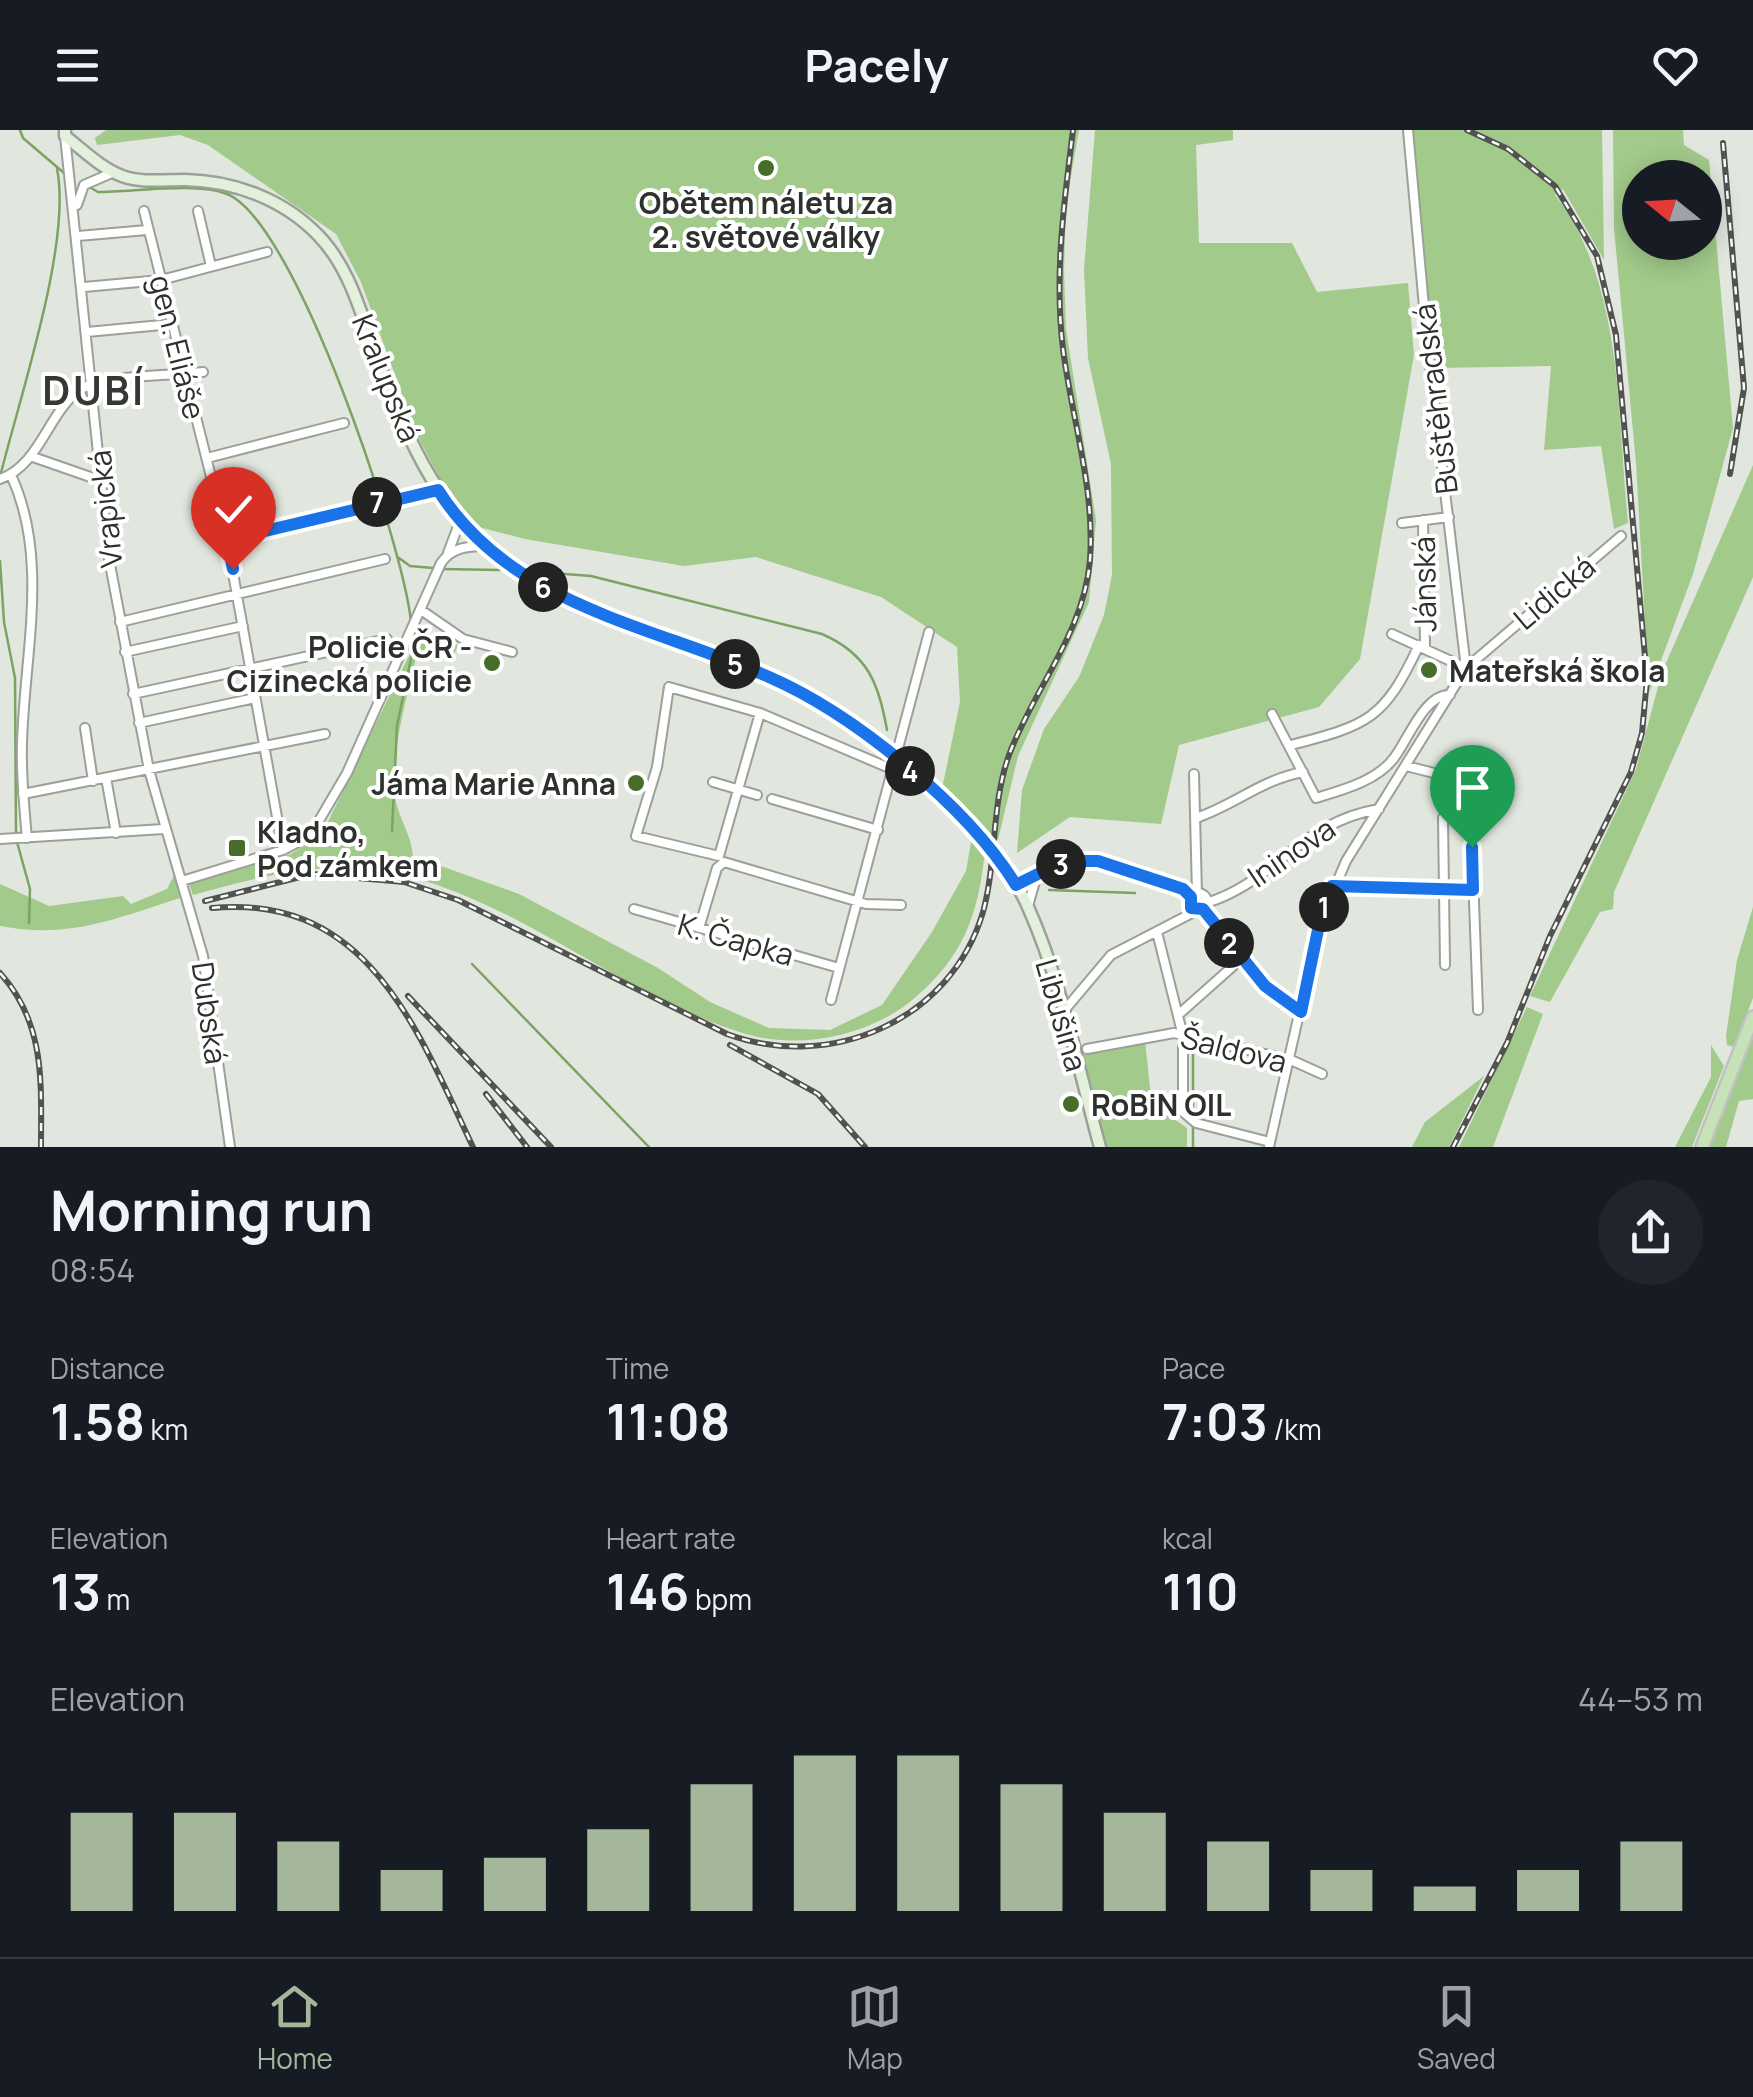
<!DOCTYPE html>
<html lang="en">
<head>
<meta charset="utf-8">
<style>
  :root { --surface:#171b24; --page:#20242c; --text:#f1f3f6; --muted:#9ea1a6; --line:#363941; --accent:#a4b79a }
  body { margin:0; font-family:Manrope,sans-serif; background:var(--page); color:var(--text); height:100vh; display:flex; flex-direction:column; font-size:38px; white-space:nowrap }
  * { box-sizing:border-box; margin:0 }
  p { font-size:32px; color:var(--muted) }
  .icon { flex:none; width:55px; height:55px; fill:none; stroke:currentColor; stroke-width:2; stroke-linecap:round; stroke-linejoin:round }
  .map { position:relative; height:1017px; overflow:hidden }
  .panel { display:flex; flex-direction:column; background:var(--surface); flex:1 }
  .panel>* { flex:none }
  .needle { width:65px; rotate:288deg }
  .controls { position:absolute; left:1622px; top:30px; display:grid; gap:20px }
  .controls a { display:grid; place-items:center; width:100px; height:100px; border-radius:50%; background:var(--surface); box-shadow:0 5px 25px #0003; font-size:50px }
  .pin { position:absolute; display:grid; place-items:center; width:85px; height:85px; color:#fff; margin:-102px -42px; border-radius:50% 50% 50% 0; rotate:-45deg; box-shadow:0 0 10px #0007 }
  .pin .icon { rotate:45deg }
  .km { position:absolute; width:50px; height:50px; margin:-25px; border-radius:50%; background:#222; color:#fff; font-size:28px; line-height:50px; text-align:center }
  .round { display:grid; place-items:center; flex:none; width:105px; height:105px; border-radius:52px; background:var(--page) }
  .headline { display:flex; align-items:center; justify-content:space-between; height:170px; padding:0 50px }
  h1 { font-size:55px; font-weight:700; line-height:75px }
  .figures { display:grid; grid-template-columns:repeat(3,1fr); gap:15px; height:170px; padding:10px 50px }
  .figures div { display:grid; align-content:center }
  .figures b { font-size:50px; font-weight:700 }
  .figures small { font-size:28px; font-weight:400 }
  .figures p { font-size:28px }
  .chart { height:280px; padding:20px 50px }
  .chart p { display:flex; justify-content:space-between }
  .chart svg { width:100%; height:180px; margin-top:10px; stroke:var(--accent); stroke-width:6 }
  header { display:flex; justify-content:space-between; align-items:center; height:130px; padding:0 50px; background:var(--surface); font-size:45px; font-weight:700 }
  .menu { display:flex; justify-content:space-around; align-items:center; height:140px; border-top:2px solid var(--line); background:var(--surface); font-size:28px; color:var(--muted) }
  .menu a { display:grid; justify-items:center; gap:5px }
  .menu .selected { color:var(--accent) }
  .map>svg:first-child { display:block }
</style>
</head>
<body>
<header><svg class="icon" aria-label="menu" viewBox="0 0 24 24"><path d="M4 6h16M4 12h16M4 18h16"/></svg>Pacely<svg class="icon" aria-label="heart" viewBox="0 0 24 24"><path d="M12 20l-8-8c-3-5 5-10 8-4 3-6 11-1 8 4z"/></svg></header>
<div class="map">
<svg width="1753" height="1017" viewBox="0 0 1753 1017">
  <rect width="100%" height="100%" fill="#e1e6de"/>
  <path fill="#a2ca8a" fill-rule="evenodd" d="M106 0H1079L1066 74 1064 141 1066 199 1096 390 1089 472 1018 626 998 710 942 659 960 572 957 517 881 467 756 427 684 436 525 409 463 393 417 305 361 152 336 104 208 15 180 5 97 15 95 8Z
    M1095 0H1233V10L1196 15 1199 113H1292L1317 162 1408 153 1414 225 1360 529 1319 577 1179 615 1161 694 1070 687 1017 723 1022 660 1044 599 1079 547 1104 485 1112 445 1111 334 1088 228 1084 140Z
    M1412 0H1602L1604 130 1563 59 1555 65C1624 154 1617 285 1628 393L1614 399 1601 316 1544 320 1551 236 1434 238Z
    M1613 0H1683L1684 15 1709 30 1733 298 1693 444 1649 563 1636 333 1614 98ZM1640 48H1705V112H1640Z
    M1753 335V447L1614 762 1613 779 1600 782 1550 872 1530 866 1636 639 1662 542Z
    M421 501 458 515 453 527 418 520C408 563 390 623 395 667 398 687 411 703 413 726L519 764 658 838 710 872 769 898 830 900 882 875 932 802 966 741 972 707 985 721C978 787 963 828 911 871 868 906 799 920 746 904 623 867 521 771 395 743 328 728 258 747 193 765L189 754 291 724 322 704Z
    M174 745 180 768C115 789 69 809 0 796V754L49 776 123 766 131 774 167 759Z
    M1753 777V868L1734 917 1727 915 1726 906 1737 830Z
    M1527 877 1543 884 1493 1017H1459Z
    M1753 905V969L1739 971 1726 1017H1709Z
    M1145 911 1152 976 1171 974 1174 989 1187 998V1017H1104L1080 926Z
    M1711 915 1724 936 1692 1017H1675L1711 947Z
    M1484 946 1449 1017H1412L1425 992Z"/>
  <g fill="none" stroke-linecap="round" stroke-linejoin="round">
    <path stroke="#7ca364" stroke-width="2.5" d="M20 0 23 8 64 43
      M91 58 98 62C134 62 196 52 227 64 296 91 404 417 411 492
      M1 343C20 266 72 112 57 39
      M399 428 410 436 433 438
      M0 431 4 492 15 548 16 704
      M441 439 500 440
      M526 441 591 446 822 504C868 524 879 554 887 600
      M392 701 397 596 413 519 412 505
      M17 712 30 759 29 793
      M1049 760 1135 763
      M472 834 649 1017
      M1193 913V986
      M1193 994V1017"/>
    <g stroke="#9ba099" stroke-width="12">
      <path id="minor" d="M1408 0 1427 210 1466 538
        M65 6 109 429 149 640 203 826 230 1017
        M77 75 84 55 114 42
        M144 81 227 410 283 720
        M198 81 211 136
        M78 106 147 100
        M84 157 161 150 267 122
        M87 202 172 194
        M30 326 102 351
        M207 328 344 293
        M11 345C50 429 24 525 22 614 21 645 24 677 27 708
        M0 349C39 336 48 284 78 261 101 244 172 246 203 242
        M1423 390 1425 517
        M1402 393 1449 387
        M227 410 438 360
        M448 423 460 391
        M421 480 463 509 512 522
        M120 492 385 429
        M1392 504 1466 538
        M125 522 243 496
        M133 564 387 509
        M760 583 719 726 636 706 657 637 669 557 760 583 894 640
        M1272 584 1316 668C1342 660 1377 651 1394 628 1408 610 1425 563 1450 565
        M139 593 255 568
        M85 598 93 651
        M1291 615C1368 595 1384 590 1419 515
        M1406 636 1442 645V653
        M1194 644 1197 764
        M106 648 116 703
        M713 652 757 665
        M23 664 325 604
        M772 669 878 700
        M1199 687C1238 673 1261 650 1303 642
        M1443 688 1445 835
        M0 709 164 699
        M1472 717 1478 880
        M182 751 283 720 310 706 347 643 441 433C451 418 467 416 485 416
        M1016 755C1034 751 1048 736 1065 731 1094 723 1170 746 1191 767
        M1333 756 1473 760
        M1189 772a9 9 0 1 1 18 0a9 9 0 1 1-18 0Z
        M1206 773C1275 752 1300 692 1379 679
        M1028 776 1036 748
        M634 779 839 838
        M1203 779 1265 856 1301 882
        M699 798 717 738 724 732 866 774 901 775
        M1157 802 1183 906V982L1196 993 1270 1012
        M831 870 929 502
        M1063 882 1111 825 1196 781
        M1178 885 1241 829
        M1087 919 1174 903 1291 930 1322 944
        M1269 1017 1319 795 1346 731 1466 538 1621 406"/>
    </g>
    <g stroke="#9ba099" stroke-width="15">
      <path id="secondary" d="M65 0V6C83 20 101 38 122 46 140 53 165 50 185 50 234 51 283 69 318 105 348 136 359 177 373 216 402 298 435 379 505 433 579 490 678 511 763 544 849 578 991 692 1028 777 1062 853 1078 938 1100 1017"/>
    </g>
    <g stroke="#c0c1c0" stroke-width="16">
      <path id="primary" d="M1702 1017 1753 887"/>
    </g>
    <use href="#minor" stroke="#fff" stroke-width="8"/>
    <use href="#secondary" stroke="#e3f0db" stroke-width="10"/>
    <use href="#primary" stroke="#c7e2b6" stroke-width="11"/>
    <g stroke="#50534f" stroke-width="6">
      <path id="rail" d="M1723 13 1744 258 1730 344
        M205 771 312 744 404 752 458 770 727 904C830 942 951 891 983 782 997 731 991 675 1009 625 1034 558 1084 503 1090 430 1095 358 1072 290 1063 219 1054 145 1064 73 1073 0
        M212 778C368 763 418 901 473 1017
        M0 843C46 894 41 953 41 1017
        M408 866 551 1017
        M730 915 818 964 865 1017
        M486 964 527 1017
        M1453 1017 1507 913 1550 806 1631 642 1642 603 1647 549 1616 205 1597 126 1555 56 1508 19 1467 0"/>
    </g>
    <use href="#rail" stroke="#fff" stroke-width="2.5" stroke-dasharray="8" stroke-linecap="butt"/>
  </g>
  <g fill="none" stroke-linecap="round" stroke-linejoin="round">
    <g stroke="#fff" stroke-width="20">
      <path id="route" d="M233 439 227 410 438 360C512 477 652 495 769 547 854 584 967 676 1016 755L1064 731H1098L1183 759 1191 767V778L1203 779 1265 856 1301 882 1319 795 1332 756 1473 760 1472 717"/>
    </g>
    <use href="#route" stroke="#1a73e8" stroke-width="12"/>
  </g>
  <g fill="#466e2a" stroke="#fff" stroke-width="4">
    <circle cx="766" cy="38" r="10"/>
    <circle cx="492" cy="533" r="10"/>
    <circle cx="1429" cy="540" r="10"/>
    <circle cx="636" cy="653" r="10"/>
    <rect x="227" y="708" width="20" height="20" rx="5"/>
    <circle cx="1071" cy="974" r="10"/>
  </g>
  <g text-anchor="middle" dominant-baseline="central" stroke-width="8" stroke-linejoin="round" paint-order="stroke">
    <g font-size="30" font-weight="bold" fill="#2e302d" stroke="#fff" text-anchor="start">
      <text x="766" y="72" text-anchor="middle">Obětem náletu za<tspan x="766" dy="34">2. světové války</tspan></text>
      <text x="472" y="516" text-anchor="end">Policie ČR -<tspan x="472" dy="34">Cizinecká policie</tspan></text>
      <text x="1449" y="540">Mateřská škola</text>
      <text x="616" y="653" text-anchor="end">Jáma Marie Anna</text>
      <text x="257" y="701">Kladno,<tspan x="257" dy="34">Pod zámkem</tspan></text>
      <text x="1091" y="974">RoBiN OIL</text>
    </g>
    <g font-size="30" fill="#2e302d" stroke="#fff">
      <text transform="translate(178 217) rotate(76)">gen. Eliáše</text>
      <text transform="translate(387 248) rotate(68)">Kralupská</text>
      <text transform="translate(1435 269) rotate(-97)">Buštěhradská</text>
      <text transform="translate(105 379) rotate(-96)">Vrapická</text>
      <text transform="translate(1424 454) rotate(-91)">Jánská</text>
      <text transform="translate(1554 462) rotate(-40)">Lidická</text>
      <text transform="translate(1291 722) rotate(-34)">Ininova</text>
      <text transform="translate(736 809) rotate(16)">K. Čapka</text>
      <text transform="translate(210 883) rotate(82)">Dubská</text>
      <text transform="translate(1062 885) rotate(74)">Libušina</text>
      <text transform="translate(1234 919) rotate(14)">Šaldova</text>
    </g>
    <g font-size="40" font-weight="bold" letter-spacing="2.5" fill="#363933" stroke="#fff">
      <text x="94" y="259">DUBÍ</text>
    </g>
  </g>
</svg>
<div class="controls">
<a><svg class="needle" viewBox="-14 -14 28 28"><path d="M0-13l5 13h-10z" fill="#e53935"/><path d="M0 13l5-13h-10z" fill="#9ea1a6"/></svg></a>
</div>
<div class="pin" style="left:1472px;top:717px;background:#1e9e55"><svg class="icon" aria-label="arrive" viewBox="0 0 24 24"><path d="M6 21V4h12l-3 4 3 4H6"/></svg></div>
<div class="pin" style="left:233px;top:439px;background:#d93025"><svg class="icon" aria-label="check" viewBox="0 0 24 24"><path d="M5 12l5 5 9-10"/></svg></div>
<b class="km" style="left:1324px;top:777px">1</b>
<b class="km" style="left:1229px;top:813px">2</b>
<b class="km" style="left:1061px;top:734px">3</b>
<b class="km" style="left:910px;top:641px">4</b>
<b class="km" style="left:735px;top:534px">5</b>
<b class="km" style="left:543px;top:457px">6</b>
<b class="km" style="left:377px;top:372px">7</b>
</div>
<section class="panel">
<div class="headline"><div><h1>Morning run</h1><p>08:54</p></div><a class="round"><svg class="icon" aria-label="share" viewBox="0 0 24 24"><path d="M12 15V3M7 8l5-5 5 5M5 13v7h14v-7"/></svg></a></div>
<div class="figures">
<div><p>Distance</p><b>1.58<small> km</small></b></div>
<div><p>Time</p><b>11:08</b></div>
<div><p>Pace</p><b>7:03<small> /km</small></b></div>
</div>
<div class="figures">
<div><p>Elevation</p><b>13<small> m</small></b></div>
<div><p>Heart rate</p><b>146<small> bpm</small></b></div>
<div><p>kcal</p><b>110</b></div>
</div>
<div class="chart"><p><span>Elevation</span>44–53 m</p>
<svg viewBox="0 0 160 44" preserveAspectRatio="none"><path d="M5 44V20M15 44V20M25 44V27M35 44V34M45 44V31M55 44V24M65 44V13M75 44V6M85 44V6M95 44V13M105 44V20M115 44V27M125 44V34M135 44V38M145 44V34M155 44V27"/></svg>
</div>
</section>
<nav class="menu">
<a class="selected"><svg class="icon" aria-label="home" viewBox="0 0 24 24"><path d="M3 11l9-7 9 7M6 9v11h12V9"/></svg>Home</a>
<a><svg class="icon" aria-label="map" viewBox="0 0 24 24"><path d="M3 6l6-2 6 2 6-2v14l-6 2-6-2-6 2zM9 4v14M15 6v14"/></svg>Map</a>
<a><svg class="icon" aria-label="saved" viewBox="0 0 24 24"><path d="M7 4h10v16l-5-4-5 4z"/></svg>Saved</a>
</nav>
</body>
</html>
